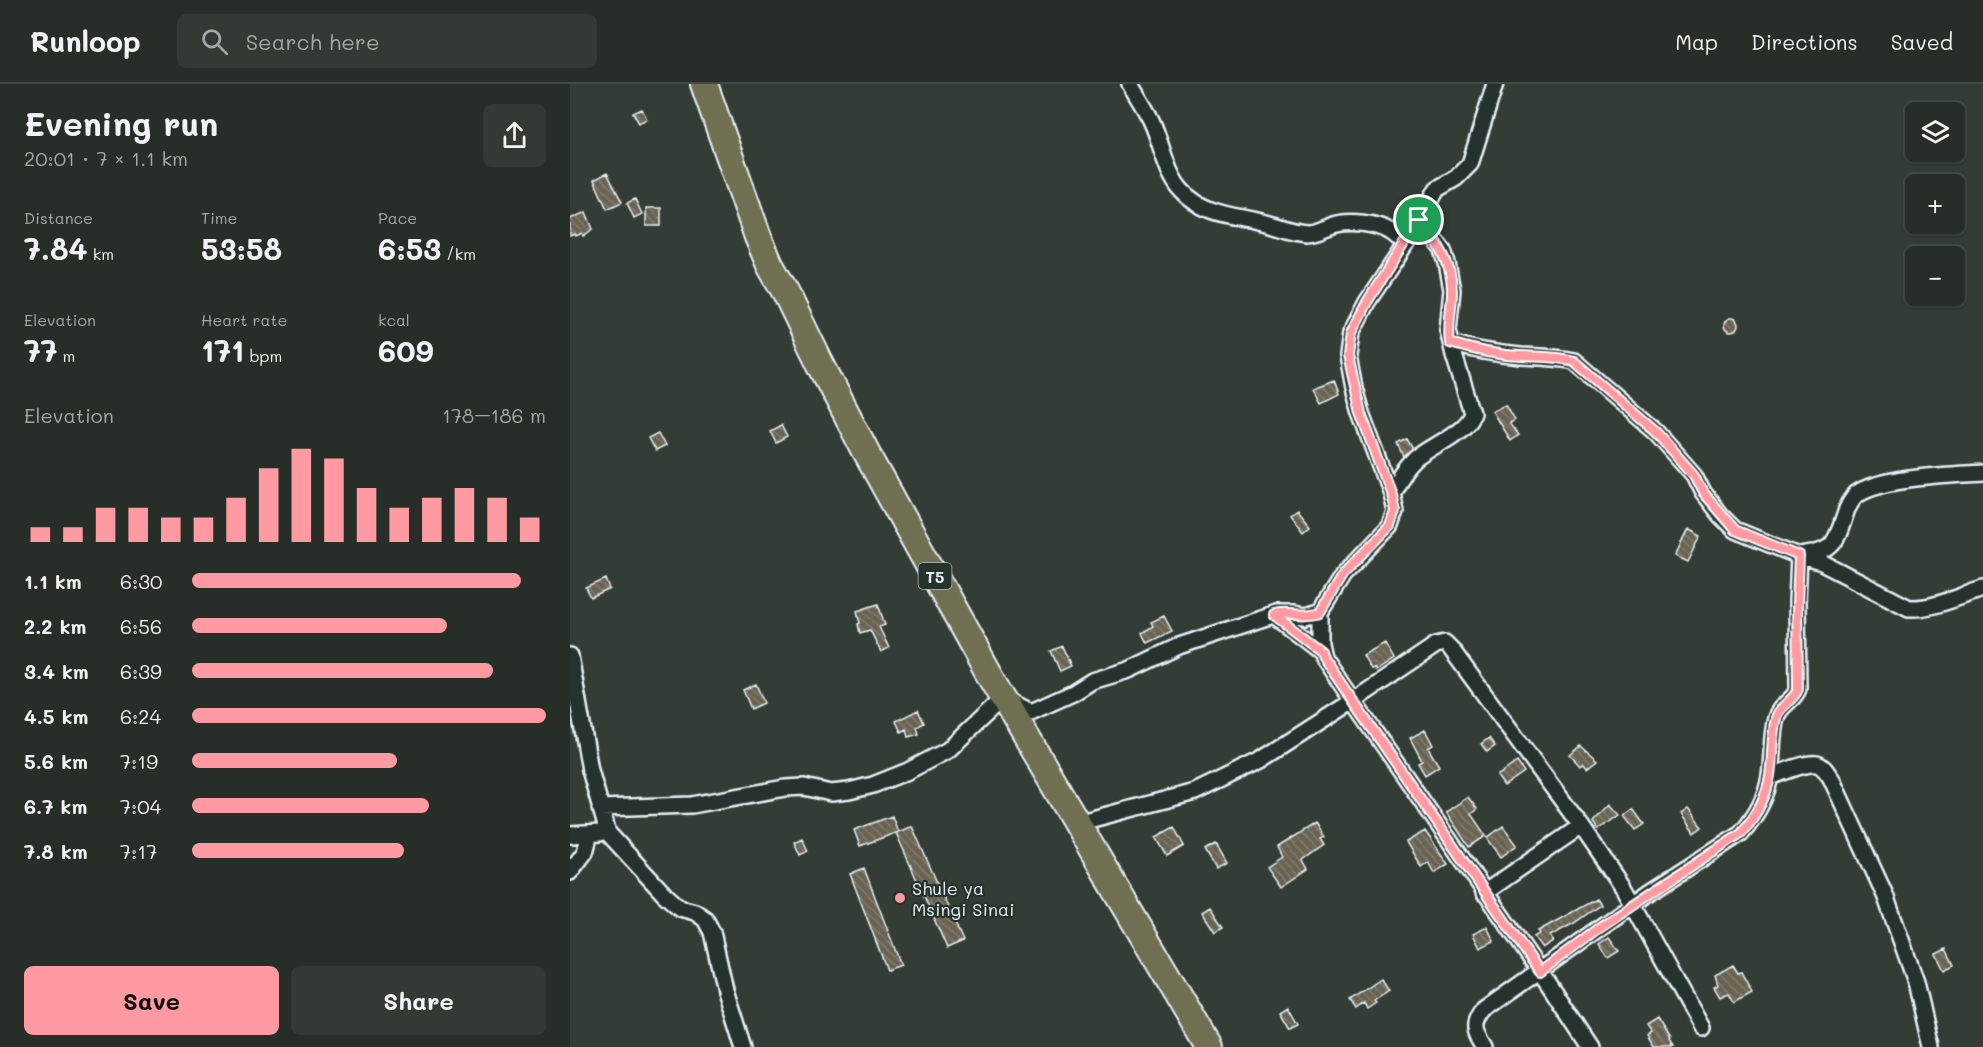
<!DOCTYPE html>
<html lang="en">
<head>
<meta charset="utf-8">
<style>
  :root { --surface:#272e28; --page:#333a34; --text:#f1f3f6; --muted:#a4a8a8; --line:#434a45; --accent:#ff9aa2 }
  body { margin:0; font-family:Mali,sans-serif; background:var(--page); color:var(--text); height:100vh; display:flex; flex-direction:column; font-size:22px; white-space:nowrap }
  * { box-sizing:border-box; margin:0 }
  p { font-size:20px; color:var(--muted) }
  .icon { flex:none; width:33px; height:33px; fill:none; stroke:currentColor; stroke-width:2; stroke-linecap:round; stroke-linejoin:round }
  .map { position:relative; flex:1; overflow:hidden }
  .sheet { display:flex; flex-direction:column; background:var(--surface); width:570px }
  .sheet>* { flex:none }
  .tools { position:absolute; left:1335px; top:18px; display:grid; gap:12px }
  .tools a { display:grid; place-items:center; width:60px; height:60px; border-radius:9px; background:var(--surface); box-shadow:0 2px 4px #0004,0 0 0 2px var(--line); font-size:30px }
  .pin { position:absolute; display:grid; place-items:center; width:51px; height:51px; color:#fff; margin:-26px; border:3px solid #fff; border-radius:50%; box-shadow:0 2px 6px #0007 }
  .round { display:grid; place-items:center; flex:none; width:63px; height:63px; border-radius:9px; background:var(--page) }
  .overview { display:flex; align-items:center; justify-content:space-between; height:102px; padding:0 24px }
  h1 { font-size:33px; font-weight:800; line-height:45px }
  .metrics { display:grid; grid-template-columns:repeat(3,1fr); gap:9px; height:102px; padding:6px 24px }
  .metrics div { display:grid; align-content:center }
  .metrics b { font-size:30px; font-weight:800 }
  .metrics small { font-size:16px; font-weight:400 }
  .metrics p { font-size:16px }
  .chart { height:168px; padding:12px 24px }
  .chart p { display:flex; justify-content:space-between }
  .chart svg { width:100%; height:108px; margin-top:6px; stroke:var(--accent); stroke-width:6 }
  .primary-button { display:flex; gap:12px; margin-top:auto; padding:12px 24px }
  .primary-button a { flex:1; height:69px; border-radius:9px; background:var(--accent); color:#111; font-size:24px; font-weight:800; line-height:69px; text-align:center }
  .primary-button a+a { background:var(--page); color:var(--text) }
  ul { padding:0 24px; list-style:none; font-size:20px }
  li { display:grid; grid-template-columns:96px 72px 1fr; align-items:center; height:45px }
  li i { height:15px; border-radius:8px; background:var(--accent) }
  header { display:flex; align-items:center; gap:36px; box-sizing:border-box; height:84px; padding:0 30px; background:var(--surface); border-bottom:2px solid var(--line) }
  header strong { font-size:28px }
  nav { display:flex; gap:33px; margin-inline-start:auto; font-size:21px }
  .search { width:420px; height:54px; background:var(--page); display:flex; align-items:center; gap:15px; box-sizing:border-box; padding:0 21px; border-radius:9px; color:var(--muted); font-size:22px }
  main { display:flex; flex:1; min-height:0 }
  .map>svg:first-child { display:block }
</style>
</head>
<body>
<header>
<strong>Runloop</strong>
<div class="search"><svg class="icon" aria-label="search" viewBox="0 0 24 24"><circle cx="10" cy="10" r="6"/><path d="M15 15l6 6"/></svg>Search here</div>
<nav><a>Map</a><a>Directions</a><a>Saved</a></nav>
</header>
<main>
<section class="sheet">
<div class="overview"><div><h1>Evening run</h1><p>20:01 · 7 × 1.1 km</p></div><a class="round"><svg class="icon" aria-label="share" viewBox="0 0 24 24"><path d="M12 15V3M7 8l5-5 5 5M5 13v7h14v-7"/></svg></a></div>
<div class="metrics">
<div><p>Distance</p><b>7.84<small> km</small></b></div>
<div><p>Time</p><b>53:58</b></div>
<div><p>Pace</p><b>6:53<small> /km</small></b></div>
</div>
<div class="metrics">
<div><p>Elevation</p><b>77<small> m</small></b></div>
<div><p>Heart rate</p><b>171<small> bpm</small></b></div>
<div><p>kcal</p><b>609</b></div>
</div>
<div class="chart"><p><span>Elevation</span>178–186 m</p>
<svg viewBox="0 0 160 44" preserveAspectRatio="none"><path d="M5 44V38M15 44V38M25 44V30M35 44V30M45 44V34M55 44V34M65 44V26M75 44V14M85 44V6M95 44V10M105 44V22M115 44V30M125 44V26M135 44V22M145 44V26M155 44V34"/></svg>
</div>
<ul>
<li><b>1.1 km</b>6:30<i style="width:93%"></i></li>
<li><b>2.2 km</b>6:56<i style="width:72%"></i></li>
<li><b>3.4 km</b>6:39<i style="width:85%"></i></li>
<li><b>4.5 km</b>6:24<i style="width:100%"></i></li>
<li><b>5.6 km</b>7:19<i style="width:58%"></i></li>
<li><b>6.7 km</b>7:04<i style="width:67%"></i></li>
<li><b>7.8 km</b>7:17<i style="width:60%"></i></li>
</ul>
<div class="primary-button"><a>Save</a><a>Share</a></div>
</section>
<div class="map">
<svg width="1413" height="963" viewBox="0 0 1413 963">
  <defs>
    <pattern id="building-back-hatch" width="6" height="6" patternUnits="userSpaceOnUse" patternTransform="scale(1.5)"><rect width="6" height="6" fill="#6b6453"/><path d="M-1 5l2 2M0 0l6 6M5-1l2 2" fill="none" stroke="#807b6c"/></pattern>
  </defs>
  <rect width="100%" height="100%" fill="#343d35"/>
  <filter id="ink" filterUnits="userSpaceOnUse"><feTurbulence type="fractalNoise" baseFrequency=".0167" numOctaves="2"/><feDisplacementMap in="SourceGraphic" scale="12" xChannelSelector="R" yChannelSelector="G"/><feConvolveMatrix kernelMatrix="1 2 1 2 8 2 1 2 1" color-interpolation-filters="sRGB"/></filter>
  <g filter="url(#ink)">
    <path fill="url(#building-back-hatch)" stroke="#e8f1f8" stroke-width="1.5" d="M72 25 77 35 69 39 63 29Z
      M37 89 52 118 37 125 24 96Z
      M65 115 72 130 64 134 57 119Z
      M76 124H91V142H76Z
      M16 128 23 145 13 152 12 149 6 152 5 150 0 152V135Z
      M1154 241a7 7 0 1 1 14 0a7 7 0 1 1-14 0Z
      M764 296 769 310 751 319 743 304Z
      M936 320 945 336 939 339 948 351 940 357 922 327Z
      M211 341 217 353 206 359 200 347Z
      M88 349 95 362 85 367 78 354Z
      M837 355 843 365 834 373 828 360Z
      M727 426 740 442 733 448 720 431Z
      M1118 445 1131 452 1118 478 1105 472Z
      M36 495 40 505 21 514 16 504Z
      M308 520 315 541 309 543 319 564 311 568 300 546 290 549 288 540 290 539 287 527Z
      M594 532 602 547 577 559 572 549 583 542 581 538Z
      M815 559 824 575 806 587 804 584 801 585 793 571Z
      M492 562 501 582 490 587 481 567Z
      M186 600 194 619 181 625 173 606Z
      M348 626 354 639 347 643 349 650 338 653 336 645 331 648 326 637Z
      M855 646 863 661 858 664 869 682 855 691 848 679 852 677 840 654Z
      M919 654 925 662 917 668 911 660Z
      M1011 662 1027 676 1017 684 1013 679 1010 682 1000 671Z
      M947 678 954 688 934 702 927 692Z
      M898 713 907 725 901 730 916 752 899 763 876 728Z
      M1040 720 1050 731 1028 746 1023 738Z
      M1063 725 1074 740 1065 746 1054 732Z
      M1118 725 1132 743 1124 749 1111 730Z
      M322 732 328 748 290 762 284 746Z
      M745 739 754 753 750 755 754 761 733 776 738 785 711 803 697 783 712 773 707 763Z
      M342 742 393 857 377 864 326 749Z
      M933 742 947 761 931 773 917 754Z
      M604 743 614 762 597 772 586 753Z
      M855 747 878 780 864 789 858 778 851 783 836 758Z
      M232 754 238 767 230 771 224 758Z
      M646 760 657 779 646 785 635 766Z
      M294 784 331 881 317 886 280 790Z
      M1026 815 1030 821 1004 839 980 852 983 857 972 864 964 853 970 849 968 847Z
      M640 823 653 843 645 848 632 828Z
      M917 843 924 857 910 864 903 850Z
      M1039 853 1049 867 1038 874 1029 860Z
      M1376 865 1384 881 1374 886 1366 870Z
      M1163 881 1168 889 1171 888 1182 908 1164 918 1159 909 1150 913 1144 903 1148 901 1145 891Z
      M811 895 819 907 804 917 806 919 797 925 794 919 786 925 780 916Z
      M718 922 728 940 720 944 710 927Z
      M1087 935 1100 956 1099 957 1103 963H1084L1077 952 1081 949 1076 942Z"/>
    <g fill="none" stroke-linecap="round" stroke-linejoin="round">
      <g stroke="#e8f1f8" stroke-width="20">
        <path id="street" d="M560 0C567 12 575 24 581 36 592 59 595 88 612 107 634 131 663 131 692 138 707 141 721 148 737 149 746 149 754 144 763 141 779 136 807 139 821 148 826 151 831 156 835 160
          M925 0 900 80 886 94 867 105 840 154 797 218 781 249 778 272 784 304 791 329 821 409 825 427 820 442 773 491 750 528V559L753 573 774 604 980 902 1020 963
          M881 259C903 266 927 270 951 272 969 273 986 273 1004 277L1086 348 1124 391 1133 409 1150 431 1165 446 1229 472 1252 479 1339 524C1364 525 1390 512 1413 505
          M821 409C827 397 835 385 845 375 860 362 897 348 902 329L884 271 878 246 882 206 877 179 873 166 849 136
          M704 531 751 567
          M0 572 20 686 38 749 94 810 110 824 125 828 135 835 142 848 155 906 173 963
          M1200 693C1211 689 1236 678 1247 680 1254 682 1257 689 1261 694L1315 811 1346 898 1361 963
          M30 724 122 721 215 704 234 703 261 709 279 707 303 701 338 687 378 666 433 614 461 628 503 609 522 597 559 586 609 562 706 530H724L735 532 750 528
          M507 739 625 708 691 676 783 617 866 561 875 559 881 565 1011 742 1053 803 1131 944
          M0 751 30 749
          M0 788 15 768 20 750
          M914 809 1011 742
          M915 963C905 947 901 942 914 926L1080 808 1171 749C1185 733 1197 712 1200 691 1203 672 1201 653 1206 634 1209 621 1224 617 1228 605L1227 519 1229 472C1262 468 1265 462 1275 431 1277 424 1281 416 1286 411 1309 393 1383 391 1413 389"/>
      </g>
      <g stroke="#e8f1f8" stroke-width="30">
        <path id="highway" d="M134 0 188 153 200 181 216 209 250 279 296 368 423 597 639 963"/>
      </g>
      <use href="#street" stroke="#26332d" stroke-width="15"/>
      <use href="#highway" stroke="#716f52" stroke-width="26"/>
    </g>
  </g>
  <g fill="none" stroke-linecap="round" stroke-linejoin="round" filter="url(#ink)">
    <g stroke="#fff" stroke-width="12">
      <path id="route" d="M849 136C867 157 882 178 882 207 882 225 877 241 880 259 903 266 927 271 951 272 969 273 986 272 1004 277L1086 348 1124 391 1133 409 1165 446 1229 472 1227 519 1228 605C1224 617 1209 621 1206 634 1201 653 1203 672 1200 691 1197 712 1185 733 1171 749L1031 842 970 888 774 604 753 573 751 567 704 531C720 527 734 534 750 528L773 490 820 442 825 427 821 410 791 329 778 272 781 249 797 218Z"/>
    </g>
    <use href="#route" stroke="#ff9aa2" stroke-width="8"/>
  </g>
  <circle fill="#ff9aa2" stroke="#26332d" stroke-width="2" cx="330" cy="814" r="6"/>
  <g text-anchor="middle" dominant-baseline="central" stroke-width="4.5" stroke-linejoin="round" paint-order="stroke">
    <rect fill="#26332d" stroke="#aeb8bb" stroke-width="1.5" x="348.5" y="479" width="33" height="26" rx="4.5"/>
    <g font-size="16" font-weight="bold" fill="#e8f1f8">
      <text x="365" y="492">T5</text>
    </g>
    <g font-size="18" fill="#e8f1f8" stroke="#26332d" text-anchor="start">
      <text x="342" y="804">Shule ya<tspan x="342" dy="21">Msingi Sinai</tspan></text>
    </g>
  </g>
</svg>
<div class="tools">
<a><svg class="icon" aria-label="layers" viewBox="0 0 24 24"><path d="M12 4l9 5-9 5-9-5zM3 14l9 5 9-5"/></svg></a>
<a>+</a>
<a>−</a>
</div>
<div class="pin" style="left:849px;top:136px;background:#1e9e55"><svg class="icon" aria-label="arrive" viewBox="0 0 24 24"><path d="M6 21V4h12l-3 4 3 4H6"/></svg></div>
</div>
</main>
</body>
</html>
